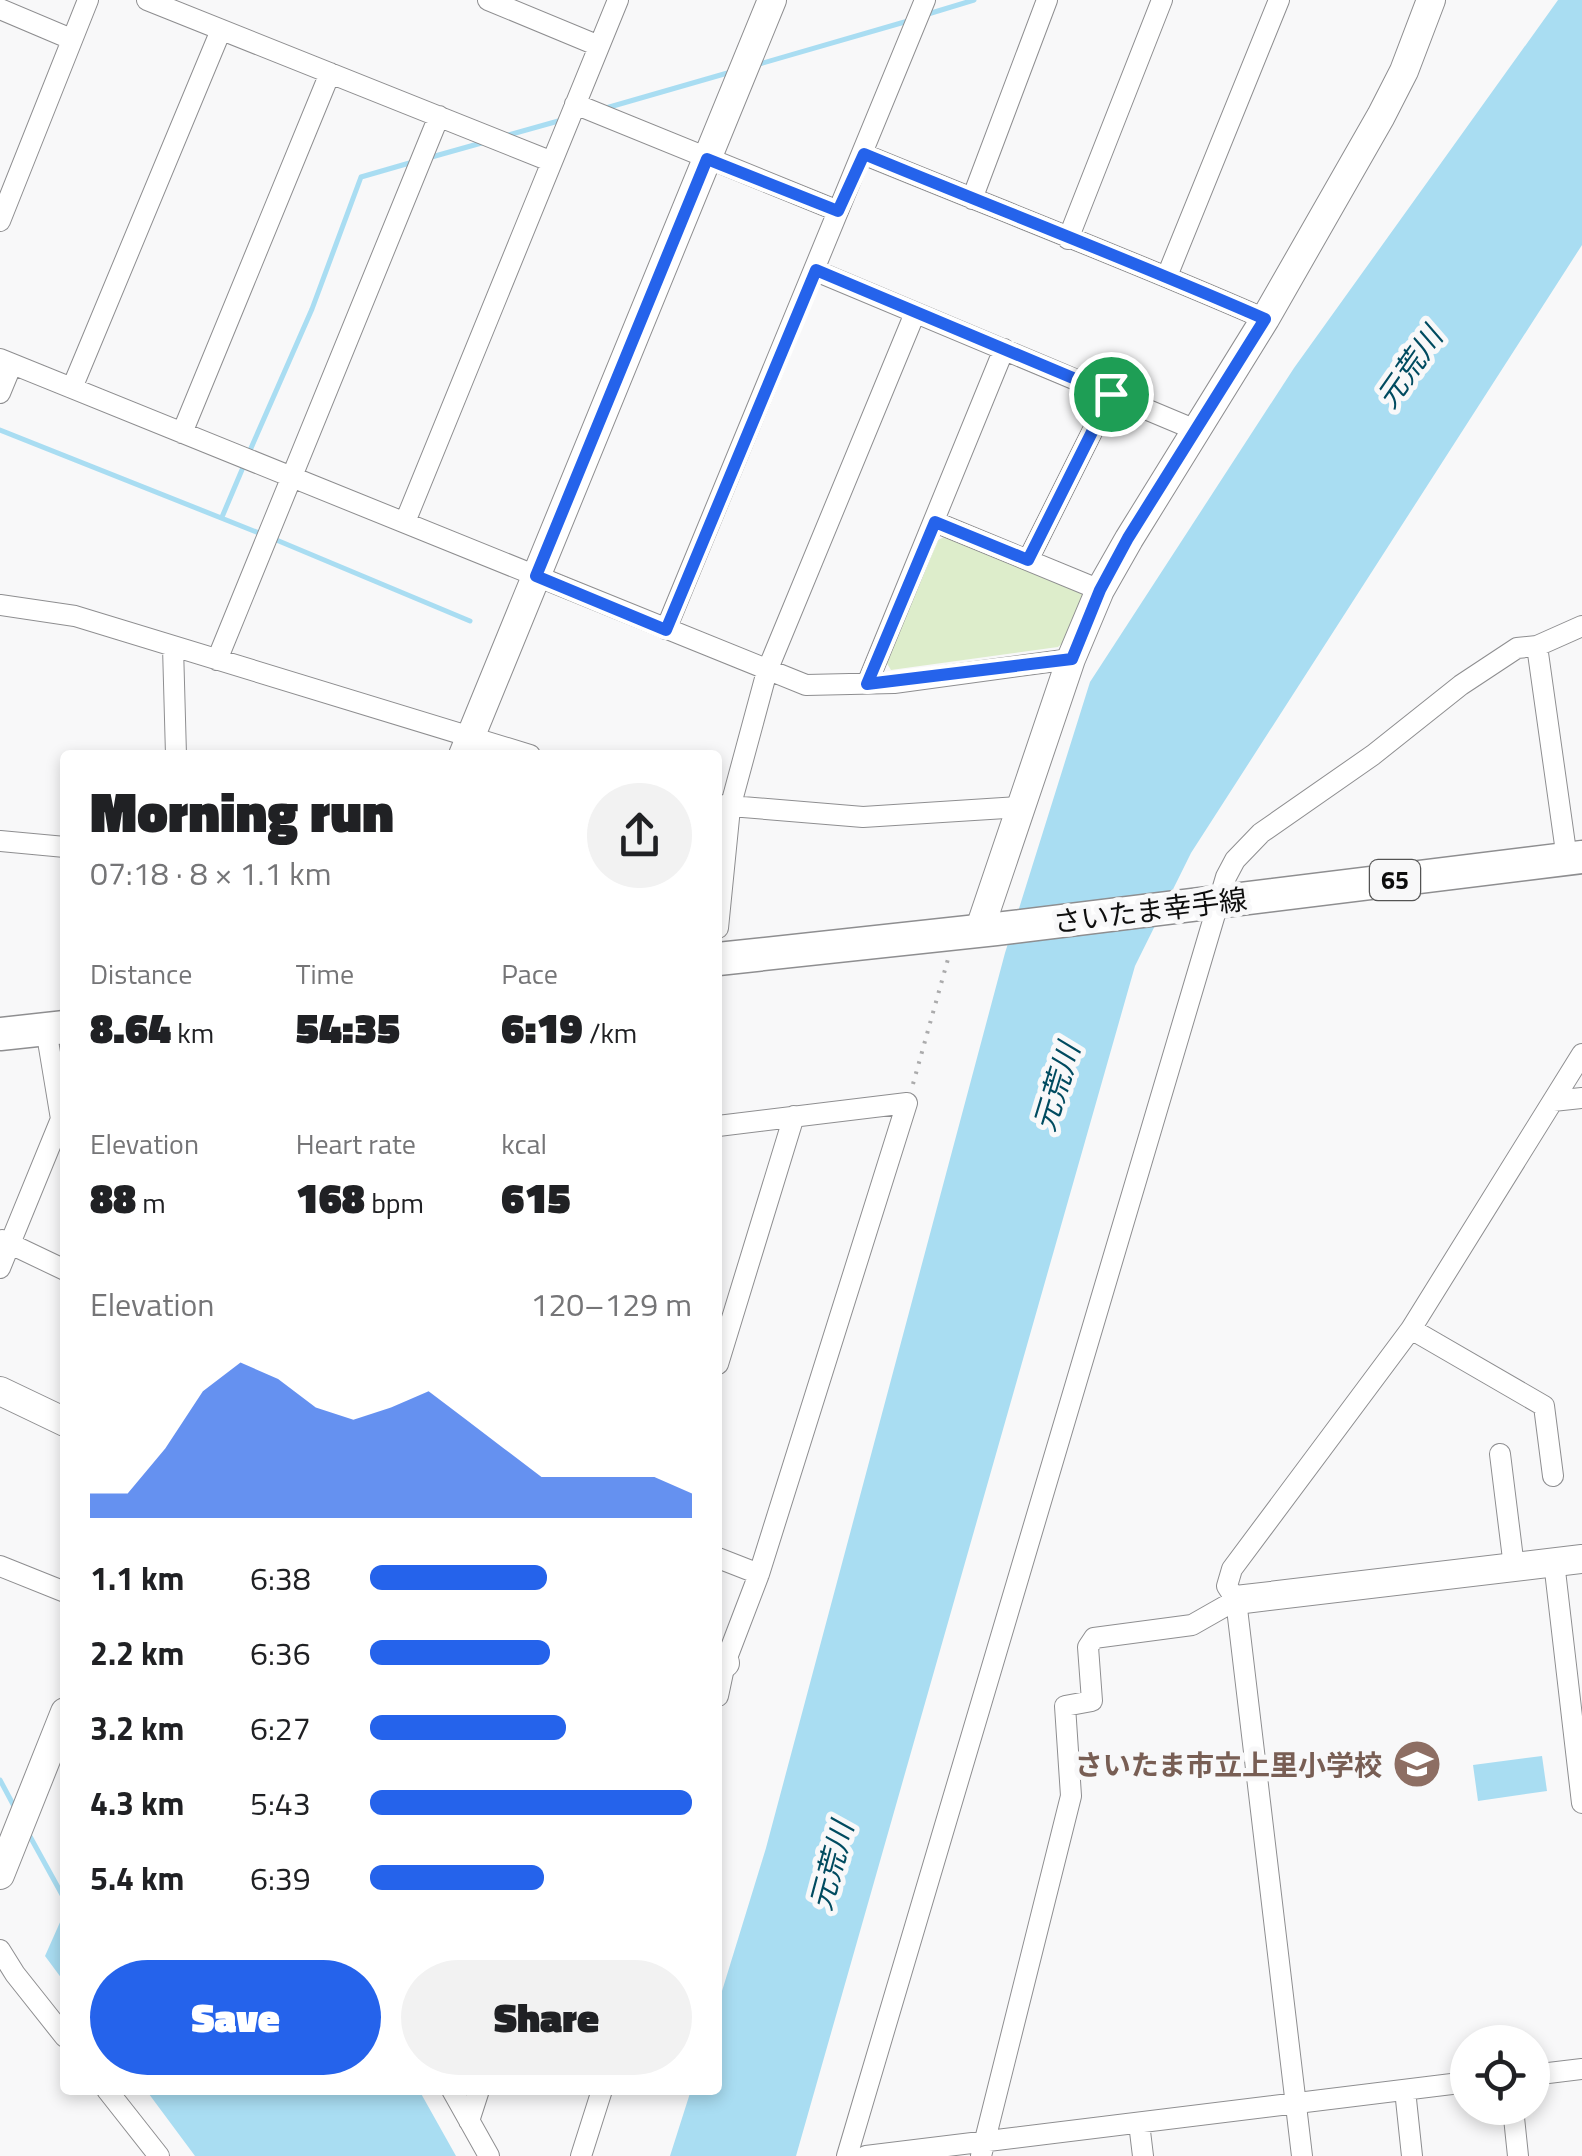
<!DOCTYPE html>
<html lang="en">
<head>
<meta charset="utf-8">
<style>
  :root { --surface:#fff; --page:#f2f2f2; --text:#202124; --muted:#757577; --accent:#2563eb }
  body { margin:0; font-family:"Titillium Web","Noto Sans JP",sans-serif; background:var(--page); color:var(--text); height:100vh; display:flex; flex-direction:column; font-size:38px; white-space:nowrap }
  * { box-sizing:border-box; margin:0 }
  p { font-size:32px; color:var(--muted) }
  .icon { flex:none; width:55px; height:55px; fill:none; stroke:currentColor; stroke-width:2; stroke-linecap:round; stroke-linejoin:round }
  .map { position:relative; flex:1; overflow:hidden }
  .panel { position:absolute; left:60px; top:750px; width:662px; height:1345px; display:flex; flex-direction:column; background:var(--surface); border-radius:10px; box-shadow:0 5px 15px #0003 }
  .panel>* { flex:none }
  .buttons { position:absolute; left:1450px; top:2025px; display:grid; gap:20px }
  .buttons a { display:grid; place-items:center; width:100px; height:100px; border-radius:50%; background:var(--surface); box-shadow:0 5px 15px #0003; font-size:50px }
  .pin { position:absolute; display:grid; place-items:center; width:85px; height:85px; color:#fff; margin:-42px; border:5px solid #fff; border-radius:50%; box-shadow:0 2px 10px #0007 }
  .round { display:grid; place-items:center; flex:none; width:105px; height:105px; border-radius:52px; background:var(--page) }
  .head { display:flex; align-items:center; justify-content:space-between; height:170px; padding:0 30px }
  h1 { font-size:55px; font-weight:800; line-height:75px }
  .metrics { display:grid; grid-template-columns:repeat(3,1fr); gap:15px; height:170px; padding:10px 30px }
  .metrics div { display:grid; align-content:center }
  .metrics b { font-size:42px; font-weight:800 }
  .metrics small { font-size:28px; font-weight:400 }
  .metrics p { font-size:28px }
  .chart { height:280px; padding:20px 30px }
  .chart p { display:flex; justify-content:space-between }
  .chart svg { width:100%; height:180px; margin-top:10px; fill:var(--accent); opacity:.7 }
  .primary-button { display:flex; gap:20px; margin-top:auto; padding:20px 30px }
  .primary-button a { flex:1; height:115px; border-radius:60px; background:var(--accent); color:#fff; font-size:40px; font-weight:800; line-height:115px; text-align:center }
  .primary-button a+a { background:var(--page); color:var(--text) }
  ul { padding:0 30px; list-style:none; font-size:32px }
  li { display:grid; grid-template-columns:160px 120px 1fr; align-items:center; height:75px }
  li i { height:25px; border-radius:12px; background:var(--accent) }
  .map>svg:first-child { display:block }
</style>
</head>
<body>
<div class="map">
<svg width="1582" height="2156" viewBox="0 0 1582 2156">
  <rect width="100%" height="100%" fill="#f8f8f9"/>
  <path fill="#ddedcb" d="M946 536 1085 593 1067 639 1058 647 891 670 886 662 934 542Z"/>
  <path fill="#a9ddf2" d="M1558 0H1582V245L1191 853 1135 966 796 2156H670L691 2090H718V2004L766 1848 1005 953 1090 682 1294 368Z
    M1542 1756 1547 1791 1478 1801 1473 1765Z
    M65 1911V1983L45 1956Z
    M146 2090H419L456 2156H195Z"/>
  <g fill="none" stroke-linecap="round" stroke-linejoin="round">
    <path stroke="#a9ddf2" stroke-width="5" d="M928 14 974 0
      M756 65 908 21
      M606 108 731 72
      M505 136 562 120
      M428 158 485 142
      M0 430 264 535
      M248 455 312 309 361 177 413 162
      M222 517 244 465
      M274 539 470 621
      M0 1780 15 1808
      M27 1831 65 1900"/>
    <g stroke="#8e8e90" stroke-width="22">
      <path id="street" d="M147 0 550 161
        M488 0 599 46
        M0 9 71 39
        M575 104 838 211
        M863 154C997 209 1133 261 1265 319
        M972 199 1047 0
        M0 221 88 0
        M1068 239 1162 0
        M816 271 1198 431
        M1167 276 1279 0
        M0 359 806 685 894 683 1071 659
        M72 388 221 30
        M0 393 12 364
        M182 433 330 73
        M405 522 618 0
        M935 522 1100 590
        M1028 560 1111 394
        M0 605 75 616 530 755
        M666 629 925 0
        M1537 646 1567 859
        M173 647 176 755
        M217 660 439 116
        M867 684 1004 349
        M718 805 863 817 1020 807
        M0 841 65 847
        M718 928 730 808 767 671 915 313
        M1553 1101 1582 1098
        M718 1126 907 1103 759 1574 725 1663 718 1696
        M2 1240 65 1270
        M0 1268 61 1119 46 1029
        M1411 1329 1544 1406 1553 1476
        M718 1364 794 1116
        M1500 1454 1514 1567
        M718 1558 759 1574
        M1554 1562 1582 1803
        M0 1566 65 1592
        M0 1950 15 1974 65 2037
        M1532 2075 1582 2069
        M107 2090 159 2156
        M452 2090 489 2156
        M1405 2090 1412 2156
        M1513 2108 1518 2156
        M469 2121 479 2090
        M1139 2123 1143 2156
        M581 2156 602 2090
        M847 2156 1226 877 1235 860 1261 833 1373 755 1461 685 1517 648 1537 646 1582 626
        M866 2156 1468 2082
        M981 2156 1071 1796 1065 1706 1092 1701 1088 1647 1094 1638 1192 1625 1236 1600
        M1302 2156 1236 1600 1227 1586 1232 1569 1411 1329 1582 1054"/>
    </g>
    <g stroke="#8e8e90" stroke-width="30">
      <path id="secondary" d="M463 755 772 0
        M979 931 1071 659 1100 590 1129 539 1265 319 1381 116 1404 71 1431 0
        M0 1391 65 1422
        M1236 1600 1582 1559
        M718 1663H725
        M0 1875 65 1712"/>
    </g>
    <g stroke="#8e8e90" stroke-width="35">
      <path id="primary" d="M718 959 996 929 1582 857
        M0 1034 65 1027"/>
    </g>
    <path stroke="#ababac" stroke-width="4" stroke-dasharray="2.5 8" stroke-linecap="butt" d="M913 1084 948 959"/>
    <use href="#street" stroke="#fff" stroke-width="20"/>
    <use href="#secondary" stroke="#fff" stroke-width="28"/>
    <use href="#primary" stroke="#fff" stroke-width="32"/>
  </g>
  <g fill="none" stroke-linecap="round" stroke-linejoin="round">
    <g stroke="#fff" stroke-width="20">
      <path id="route" d="M864 154C997 209 1133 261 1265 319L1128 538 1100 590 1072 659 867 684 935 522 1028 560 1111 394 816 270 666 630 536 576 707 159 838 211Z"/>
    </g>
    <use href="#route" stroke="#2563eb" stroke-width="12"/>
  </g>
  <defs>
    <g id="school-disc" transform="scale(2.5)"><circle r="9.5" fill="#8d6e63" stroke="#f8f8f9"/><path d="M0-5L7-2L0 1L-7-2ZM-4 1L0 2.5L4 1V4Q0 6-4 4Z" fill="#fff"/></g>
  </defs>
  <g fill-rule="evenodd">
    <use href="#school-disc" x="1417" y="1764"/>
  </g>
  <g text-anchor="middle" dominant-baseline="central" stroke-width="10" stroke-linejoin="round" paint-order="stroke">
    <rect fill="#f8f8f9" stroke="#545454" stroke-width="2.5" x="1370" y="860" width="50" height="40" rx="8"/>
    <g font-size="25" font-weight="bold" fill="#0e0e0e">
      <text x="1395" y="880">65</text>
    </g>
    <g font-size="28" fill="#0e0e0e" stroke="#f8f8f9">
      <text transform="translate(1150 910) rotate(-7)">さいたま幸手線</text>
    </g>
    <g font-size="28" font-weight="bold" fill="#785e54" stroke="#f8f8f9" text-anchor="end">
      <text x="1382" y="1764">さいたま市立上里小学校</text>
    </g>
    <g font-size="30" font-style="italic" fill="#004b60" stroke="#f8f8f9">
      <text transform="translate(1409 367) rotate(-55)">元荒川</text>
      <text transform="translate(1056 1087) rotate(-73)">元荒川</text>
      <text transform="translate(831 1866) rotate(-75)">元荒川</text>
    </g>
  </g>
</svg>
<div class="buttons">
<a><svg class="icon" aria-label="locate" viewBox="0 0 24 24"><circle cx="12" cy="12" r="6"/><path d="M12 2v4M12 18v4M2 12h4M18 12h4"/></svg></a>
</div>
<div class="pin" style="left:1111px;top:394px;background:#1e9e55"><svg class="icon" aria-label="arrive" viewBox="0 0 24 24"><path d="M6 21V4h12l-3 4 3 4H6"/></svg></div>
<section class="panel">
<div class="head"><div><h1>Morning run</h1><p>07:18 · 8 × 1.1 km</p></div><a class="round"><svg class="icon" aria-label="share" viewBox="0 0 24 24"><path d="M12 15V3M7 8l5-5 5 5M5 13v7h14v-7"/></svg></a></div>
<div class="metrics">
<div><p>Distance</p><b>8.64<small> km</small></b></div>
<div><p>Time</p><b>54:35</b></div>
<div><p>Pace</p><b>6:19<small> /km</small></b></div>
</div>
<div class="metrics">
<div><p>Elevation</p><b>88<small> m</small></b></div>
<div><p>Heart rate</p><b>168<small> bpm</small></b></div>
<div><p>kcal</p><b>615</b></div>
</div>
<div class="chart"><p><span>Elevation</span>120–129 m</p>
<svg viewBox="0 0 160 44" preserveAspectRatio="none"><path d="M0 44V38L10 38L20 27L30 13L40 6L50 10L60 17L70 20L80 17L90 13L100 20L110 27L120 34L130 34L140 34L150 34L160 38V44z"/></svg>
</div>
<ul>
<li><b>1.1 km</b>6:38<i style="width:55%"></i></li>
<li><b>2.2 km</b>6:36<i style="width:56%"></i></li>
<li><b>3.2 km</b>6:27<i style="width:61%"></i></li>
<li><b>4.3 km</b>5:43<i style="width:100%"></i></li>
<li><b>5.4 km</b>6:39<i style="width:54%"></i></li>
</ul>
<div class="primary-button"><a>Save</a><a>Share</a></div>
</section>
</div>
</body>
</html>
